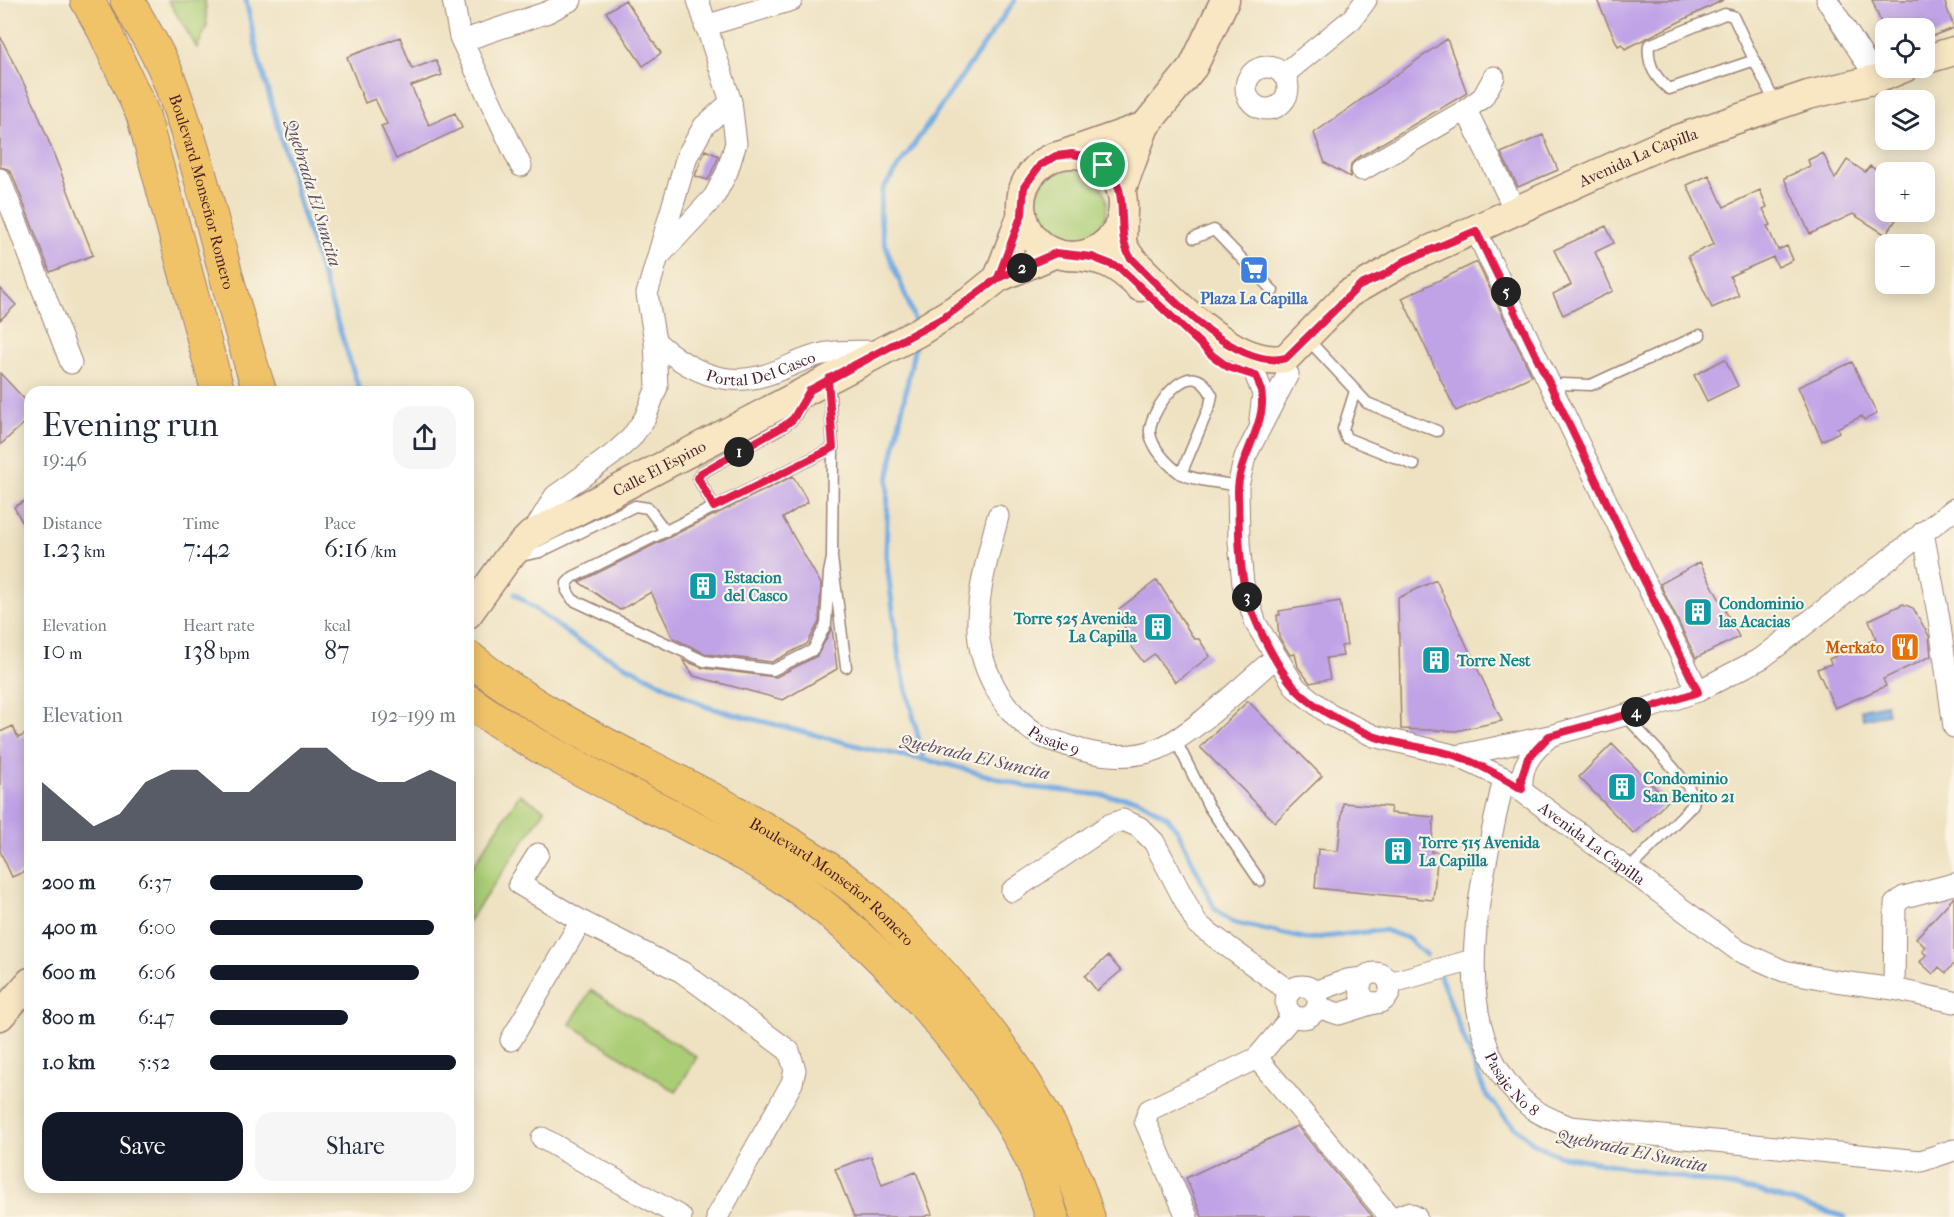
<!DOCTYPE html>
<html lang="en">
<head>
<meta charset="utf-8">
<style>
  :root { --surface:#fff; --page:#f6f6f7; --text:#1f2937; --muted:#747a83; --accent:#111827 }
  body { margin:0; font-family:"IM FELL French Canon",serif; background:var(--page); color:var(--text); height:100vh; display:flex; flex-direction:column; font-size:22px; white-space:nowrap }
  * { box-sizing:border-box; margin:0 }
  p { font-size:20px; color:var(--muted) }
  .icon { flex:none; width:33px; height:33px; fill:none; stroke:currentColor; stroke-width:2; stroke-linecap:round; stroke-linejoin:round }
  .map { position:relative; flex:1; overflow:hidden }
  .panel { position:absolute; left:24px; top:386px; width:450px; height:807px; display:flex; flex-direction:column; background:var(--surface); border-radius:18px; box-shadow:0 3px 15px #0003 }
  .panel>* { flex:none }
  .controls { position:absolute; left:1875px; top:18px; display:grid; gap:12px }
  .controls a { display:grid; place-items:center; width:60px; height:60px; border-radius:12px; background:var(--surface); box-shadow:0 3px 15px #0003; font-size:30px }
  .pin { position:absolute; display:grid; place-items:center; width:51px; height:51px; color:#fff; margin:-26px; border:3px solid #fff; border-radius:50%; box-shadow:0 2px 6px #0007 }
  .km { position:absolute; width:30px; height:30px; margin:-15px; border-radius:50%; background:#222; color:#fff; font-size:16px; line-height:30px; text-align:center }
  .round { display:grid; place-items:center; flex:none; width:63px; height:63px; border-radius:18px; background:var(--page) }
  .headline { display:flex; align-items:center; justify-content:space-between; height:102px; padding:0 18px }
  h1 { font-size:33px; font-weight:600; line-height:45px }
  .figures { display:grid; grid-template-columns:repeat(3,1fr); gap:9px; height:102px; padding:6px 18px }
  .figures div { display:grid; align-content:center }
  .figures b { font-size:26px; font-weight:600 }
  .figures small { font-size:16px; font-weight:400 }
  .figures p { font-size:16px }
  .chart { height:168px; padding:12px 18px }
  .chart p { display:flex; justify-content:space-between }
  .chart svg { width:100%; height:108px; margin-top:6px; fill:var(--accent); opacity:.7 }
  .primary-button { display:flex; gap:12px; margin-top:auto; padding:12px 18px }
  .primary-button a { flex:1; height:69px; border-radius:18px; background:var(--accent); color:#fff; font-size:24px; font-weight:600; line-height:69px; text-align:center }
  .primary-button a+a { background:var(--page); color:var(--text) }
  ul { padding:0 18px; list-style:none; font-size:20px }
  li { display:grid; grid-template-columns:96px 72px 1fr; align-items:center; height:45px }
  li i { height:15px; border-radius:8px; background:var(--accent) }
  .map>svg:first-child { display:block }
</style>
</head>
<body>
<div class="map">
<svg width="1954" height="1217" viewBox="0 0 1954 1217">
  <rect width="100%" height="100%" fill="#fcf5e5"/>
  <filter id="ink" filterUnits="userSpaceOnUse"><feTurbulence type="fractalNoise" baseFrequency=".0167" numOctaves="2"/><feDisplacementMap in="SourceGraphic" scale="12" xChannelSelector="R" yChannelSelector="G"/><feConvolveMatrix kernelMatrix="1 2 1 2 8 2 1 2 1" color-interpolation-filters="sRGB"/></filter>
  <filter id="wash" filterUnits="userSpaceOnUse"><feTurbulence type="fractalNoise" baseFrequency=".008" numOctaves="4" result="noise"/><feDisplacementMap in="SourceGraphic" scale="24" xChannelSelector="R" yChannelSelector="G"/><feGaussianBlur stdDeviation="1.35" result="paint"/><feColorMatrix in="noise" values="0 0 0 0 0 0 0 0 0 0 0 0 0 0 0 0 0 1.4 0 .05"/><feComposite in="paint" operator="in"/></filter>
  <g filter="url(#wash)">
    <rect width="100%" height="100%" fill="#eee2c2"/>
    <path fill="#abcd76" stroke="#7a7650" stroke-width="1.5" d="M168 0H205L207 26 197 48Z
      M1035 206a36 36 0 1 1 72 0a36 36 0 1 1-72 0Z
      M520 794 545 810 468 922V873Z
      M591 990 697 1057 676 1092 570 1024Z"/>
    <path fill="#74ace3" stroke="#5f6687" stroke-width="1.5" d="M1886 704 1888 714 1863 719 1861 709Z"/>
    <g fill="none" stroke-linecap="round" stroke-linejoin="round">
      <path stroke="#74ace3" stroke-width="5" d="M246 0 258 56 304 219 360 392
        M915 324C904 277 870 240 883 189L1015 0
        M915 345 888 480 886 555 899 659 924 760
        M515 594 578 641 707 707 870 749 950 765 1028 787 1137 799 1168 817 1178 831 1215 909 1232 922 1307 939 1384 930 1407 938 1426 955
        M1440 976 1485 1093 1510 1123 1535 1144 1558 1155 1757 1191 1845 1217"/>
    </g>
    <g id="blocks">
      <path fill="#c0a3e7" d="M625 0 661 53 643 66 606 12Z
        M1597 0H1723L1625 49 1622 44 1618 46Z
        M1872 0H1944L1954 28 1924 39V28H1883Z
        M0 36 35 106 93 255 50 272 12 174 8 169 0 167Z
        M400 37 412 69 436 60 442 75 411 86 429 125 455 113 462 128 396 159 381 126 387 124 375 99 365 103 347 57Z
        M1447 39 1467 93 1357 158 1351 164 1350 177 1325 163 1314 133Z
        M1543 135 1558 170 1518 187 1501 153Z
        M705 150 719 156 708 180 695 176Z
        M1823 153 1835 179 1847 160 1865 172 1870 166 1886 176V212H1901L1886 235 1853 214 1810 234 1784 178 1810 166 1808 160Z
        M1709 175 1724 207 1760 190 1767 207 1763 209 1771 225 1767 226 1778 250 1787 246 1793 260 1778 267 1773 257 1730 276 1739 296 1712 308 1688 256 1714 244 1687 185Z
        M1606 226 1614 243 1595 252 1613 291 1563 315 1553 294 1571 285 1554 250Z
        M1477 262 1532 376 1456 411 1402 298Z
        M0 288 16 305 0 320Z
        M1725 359 1738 386 1707 401 1694 375Z
        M1852 362 1877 414 1864 420 1862 416 1837 428 1839 432 1822 441 1798 387Z
        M0 373 30 405V418L0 445Z
        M793 476 808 502 783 518 821 584 819 622 807 644 772 662 706 654 673 638 651 592 620 610 579 582Z
        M30 498V536L14 507Z
        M1700 562 1739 637 1696 658 1660 584Z
        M1157 580 1194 639H1199L1210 656 1175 682 1154 654 1143 662 1127 640 1131 637 1119 618 1123 615 1119 609Z
        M1436 580 1502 721 1456 731 1401 729 1398 598Z
        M1340 601 1347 645 1341 646 1343 656 1326 658 1330 679 1310 683 1298 667 1295 654 1290 655 1279 637 1277 615H1280L1279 611Z
        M1903 604 1913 608 1929 636 1931 656 1883 679 1886 686 1835 708 1817 669 1831 664 1829 659 1876 639 1869 620Z
        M832 628 837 669 783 700 694 676 683 660 703 668 776 677 817 656Z
        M1248 701 1322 776 1275 822 1200 747Z
        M13 726 18 738 30 732V869L12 877 0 851V732Z
        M1612 744 1668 801 1634 834 1579 777Z
        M1343 803 1391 807 1390 813 1434 817 1431 852H1438L1433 900 1315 888 1318 849 1338 851Z
        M1954 897V964L1946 973 1939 967 1933 974 1920 962 1926 955 1922 951 1925 947 1916 938Z
        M1108 956 1121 971 1097 991 1085 976Z
        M1297 1126 1373 1217H1202L1186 1178Z
        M871 1156 882 1185 916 1172 932 1214 923 1217H854L835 1169Z"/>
    </g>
  </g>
  <g filter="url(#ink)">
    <use href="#blocks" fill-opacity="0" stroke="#9c8076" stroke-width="1.5"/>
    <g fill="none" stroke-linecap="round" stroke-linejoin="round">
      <g stroke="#9c8076" stroke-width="13">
        <path id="lane" d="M1755 60 1669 89C1655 78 1647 63 1649 45L1725 14 1733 16 1776 105
          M1194 238 1214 230 1273 291
          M1314 346 1367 403 1437 431
          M829 383 833 448 832 558 846 667
          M1552 388 1562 384 1591 385 1700 335
          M1355 391 1343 429 1346 438 1414 465
          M1181 474 1210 405 1212 395C1208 389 1204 381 1196 379 1177 373 1148 416 1150 433 1152 448 1168 465 1180 473 1191 480 1223 483 1238 486
          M714 507 698 478 701 473 784 426 793 419 804 401
          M519 556 540 552 635 506 648 508 666 532
          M832 558 829 573 826 624 813 650 773 670 704 661 573 600 567 591V583L573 577 833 448
          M1625 715C1637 729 1693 785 1694 799 1694 805 1691 807 1687 811L1629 869
          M1176 741 1209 807 1260 881"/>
      </g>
      <g stroke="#9c8076" stroke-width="23">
        <g id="street">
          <path d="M453 0 460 37 521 166"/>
          <path d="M1827 0 1877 79"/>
          <path d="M705 26 792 0"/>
          <path d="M462 41 548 12 571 0"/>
          <circle cx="1267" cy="88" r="21"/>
          <path d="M1283 75 1352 19 1366 0"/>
          <path d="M1466 110 1516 212"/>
          <path d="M1362 170 1466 110 1483 97 1494 77"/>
          <path d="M0 179 71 363"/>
          <path d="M1476 231 1698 691"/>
          <path d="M661 254 714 197 727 172 736 143 731 102 698 0"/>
          <path id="s1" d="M655 341C683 366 718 387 758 377 782 372 804 356 828 353 844 350 862 352 879 351"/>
          <path id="s2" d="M1288 374 1245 457 1238 486 1239 542 1243 584 1256 624 1296 688 1330 715 1374 736 1457 756 1504 778 1739 951 1784 971 1835 981 1894 989 1954 1002"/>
          <path d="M1256 376 1263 394 1260 419"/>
          <path id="s3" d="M998 516C990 549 979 584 978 619 976 662 1001 712 1039 735 1047 740 1059 742 1069 746 1096 756 1130 760 1158 749 1193 735 1245 683 1276 657"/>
          <path d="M1923 532 1939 619 1954 727"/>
          <path d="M532 534 555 496 612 455 631 438 645 418 657 387 655 341 647 294 687 156 704 126 731 102"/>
          <path d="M1457 756 1549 736 1640 711 1698 691 1762 658 1954 509"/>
          <path id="s4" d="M1504 778C1483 877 1438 1029 1529 1106 1541 1116 1556 1121 1570 1127L1921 1161 1954 1150"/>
          <path d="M1522 789C1520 765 1532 752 1549 737"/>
          <path d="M538 854 519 884 581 921 682 972 789 1051 795 1070 792 1083 717 1217"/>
          <path d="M1012 891 1109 825 1123 820 1139 827 1154 842 1197 924 1290 992"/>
          <circle cx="1375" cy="988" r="15"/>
          <path d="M1389 983 1473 960"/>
          <circle cx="1302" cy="1002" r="16"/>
          <path d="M1894 989 1895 904 1904 897 1954 884"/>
          <path d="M1314 992 1347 980 1364 978"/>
          <path d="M1318 1007 1339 1014 1374 1003"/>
          <path d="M511 1040 581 921"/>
          <path d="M1257 1058 1390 1217"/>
          <path d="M542 1138 681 1217"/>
          <path d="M1187 1217 1145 1121 1149 1110 1257 1058 1293 1015"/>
          <path d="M1397 1217 1407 1213 1416 1217"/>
        </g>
      </g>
      <g stroke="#9c8076" stroke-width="31">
        <g id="secondary">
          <path d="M1924 60 1954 51"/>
          <path d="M1065 154 1145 126"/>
          <circle cx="1072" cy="205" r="51"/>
          <path d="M1121 191 1145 126 1193 67 1225 0"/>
          <path id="s5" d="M1123 208 1122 244 1130 257C1164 291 1235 371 1286 358L1348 294 1405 261 1663 144 1808 95 1877 79 1904 68"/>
          <path d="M1068 256C1103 257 1115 263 1140 287"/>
          <path d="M998 278 1022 214"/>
          <path id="s6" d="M468 614 508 558 531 535 917 333 972 299 998 278 1056 253"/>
          <path d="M0 1016 30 982"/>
        </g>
      </g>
      <g stroke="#9c8076" stroke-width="35">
        <g id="highway">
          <path d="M87 0 104 30 143 115 218 392"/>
          <path id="s7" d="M127 0C140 24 156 48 166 72 207 176 224 287 260 392"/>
          <path id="s8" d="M468 657C549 723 636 757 726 807 770 832 815 857 856 889 876 904 893 924 911 942 987 1020 1056 1112 1088 1217"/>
          <path d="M468 701C557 764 658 806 753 859 858 918 964 1037 1022 1141 1036 1165 1044 1191 1052 1217"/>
        </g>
      </g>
      <use href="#lane" stroke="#fff" stroke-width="10"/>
      <use href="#street" stroke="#fff" stroke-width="21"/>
      <use href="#secondary" stroke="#f9e7c3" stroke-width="28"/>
      <use href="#highway" stroke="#f1c369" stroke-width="33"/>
    </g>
  </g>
  <g fill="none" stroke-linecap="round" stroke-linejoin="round" filter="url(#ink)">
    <g stroke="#fff" stroke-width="12">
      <path id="route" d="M1103 165 1089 157 1072 154 1056 156 1040 165 1024 187 1022 214 998 278 945 317 810 390 793 419 784 426 701 473 698 478 714 507 833 448 828 379 945 317 998 278 1056 253 1092 257 1120 268 1213 356 1228 367 1256 376C1277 418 1237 452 1238 493 1239 523 1238 554 1244 584 1250 614 1275 666 1296 689 1316 710 1347 725 1373 736 1400 746 1430 747 1457 756 1480 764 1502 777 1522 789L1521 779 1528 758 1549 736 1640 711 1698 692 1476 231 1405 261 1384 275 1359 286 1286 358C1235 371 1164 291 1130 257 1113 227 1134 190 1103 165"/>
    </g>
    <use href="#route" stroke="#e11d48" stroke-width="8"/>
  </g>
  <defs>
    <g id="supermarket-square" transform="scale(1.5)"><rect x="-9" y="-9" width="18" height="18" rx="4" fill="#3f7fe0" stroke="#fcf5e5"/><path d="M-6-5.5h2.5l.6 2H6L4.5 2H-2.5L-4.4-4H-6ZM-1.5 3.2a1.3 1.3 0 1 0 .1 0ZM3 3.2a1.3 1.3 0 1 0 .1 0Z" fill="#fff"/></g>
    <g id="building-square" transform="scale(1.5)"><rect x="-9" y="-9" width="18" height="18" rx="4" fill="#0f9aa8" stroke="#fcf5e5"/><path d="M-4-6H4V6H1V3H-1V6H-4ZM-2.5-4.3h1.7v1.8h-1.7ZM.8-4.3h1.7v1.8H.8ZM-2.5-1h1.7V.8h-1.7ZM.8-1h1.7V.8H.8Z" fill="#fff"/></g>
    <g id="restaurant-square" transform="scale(1.5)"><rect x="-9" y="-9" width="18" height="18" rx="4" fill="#e8710a" stroke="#fcf5e5"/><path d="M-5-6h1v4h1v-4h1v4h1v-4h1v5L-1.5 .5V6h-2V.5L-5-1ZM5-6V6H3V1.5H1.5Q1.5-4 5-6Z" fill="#fff"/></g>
  </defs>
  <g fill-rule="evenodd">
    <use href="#supermarket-square" x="1254" y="270"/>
    <use href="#building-square" x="703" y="586"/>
    <use href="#building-square" x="1698" y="612"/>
    <use href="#building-square" x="1158" y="627"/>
    <use href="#restaurant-square" x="1905" y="647"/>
    <use href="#building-square" x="1436" y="660"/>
    <use href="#building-square" x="1622" y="787"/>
    <use href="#building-square" x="1398" y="851"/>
  </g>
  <g text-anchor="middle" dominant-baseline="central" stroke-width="4.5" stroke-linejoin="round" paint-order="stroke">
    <g font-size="16" fill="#4a1f2b" stroke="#fcf5e5">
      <text stroke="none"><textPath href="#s5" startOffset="654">Avenida La Capilla</textPath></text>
      <text stroke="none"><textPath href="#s7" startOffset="207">Boulevard Monseñor Romero</textPath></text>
      <text stroke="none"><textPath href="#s1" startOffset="118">Portal Del Casco</textPath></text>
      <text stroke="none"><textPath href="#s6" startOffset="246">Calle El Espino</textPath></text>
      <text stroke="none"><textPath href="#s3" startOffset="258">Pasaje 9</textPath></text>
      <text stroke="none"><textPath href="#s2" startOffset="678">Avenida La Capilla</textPath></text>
      <text stroke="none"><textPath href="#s8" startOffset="429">Boulevard Monseñor Romero</textPath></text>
      <text stroke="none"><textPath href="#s4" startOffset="318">Pasaje No 8</textPath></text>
    </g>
    <g font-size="16" font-weight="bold" fill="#366cbe" stroke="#fcf5e5">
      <text x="1254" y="298">Plaza La Capilla</text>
    </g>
    <g font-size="16" font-weight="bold" fill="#0d838f" stroke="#fcf5e5" text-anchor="start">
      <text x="724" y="577">Estacion<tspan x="724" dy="18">del Casco</tspan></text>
      <text x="1719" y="603">Condominio<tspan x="1719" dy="18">las Acacias</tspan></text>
      <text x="1137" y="618" text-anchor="end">Torre 525 Avenida<tspan x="1137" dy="18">La Capilla</tspan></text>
      <text x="1457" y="660">Torre Nest</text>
      <text x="1643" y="778">Condominio<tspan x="1643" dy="18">San Benito 21</tspan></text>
      <text x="1419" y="842">Torre 515 Avenida<tspan x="1419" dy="18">La Capilla</tspan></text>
    </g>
    <g font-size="16" font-weight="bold" fill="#c56008" stroke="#fcf5e5" text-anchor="end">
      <text x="1884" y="647">Merkato</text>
    </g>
    <g font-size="18" font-style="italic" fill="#59506b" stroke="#fcf5e5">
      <text transform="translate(313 193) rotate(73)">Quebrada El Suncita</text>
      <text transform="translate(975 757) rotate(13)">Quebrada El Suncita</text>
      <text transform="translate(1632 1151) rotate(12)">Quebrada El Suncita</text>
    </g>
  </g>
</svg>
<div class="controls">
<a><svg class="icon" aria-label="locate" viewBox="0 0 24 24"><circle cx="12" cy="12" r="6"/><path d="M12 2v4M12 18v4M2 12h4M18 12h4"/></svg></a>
<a><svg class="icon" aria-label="layers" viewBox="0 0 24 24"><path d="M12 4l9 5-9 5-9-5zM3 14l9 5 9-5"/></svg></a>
<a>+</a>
<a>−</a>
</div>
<div class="pin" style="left:1103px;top:165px;background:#1e9e55"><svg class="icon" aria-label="arrive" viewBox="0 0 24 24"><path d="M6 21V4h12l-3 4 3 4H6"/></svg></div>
<b class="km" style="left:739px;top:452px">1</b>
<b class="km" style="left:1022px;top:268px">2</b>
<b class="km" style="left:1247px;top:597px">3</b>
<b class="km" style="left:1636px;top:712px">4</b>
<b class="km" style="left:1506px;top:292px">5</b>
<section class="panel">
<div class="headline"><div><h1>Evening run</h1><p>19:46</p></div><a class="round"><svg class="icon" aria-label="share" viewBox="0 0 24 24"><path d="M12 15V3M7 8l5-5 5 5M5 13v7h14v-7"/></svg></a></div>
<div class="figures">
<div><p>Distance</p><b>1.23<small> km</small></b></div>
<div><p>Time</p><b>7:42</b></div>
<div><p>Pace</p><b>6:16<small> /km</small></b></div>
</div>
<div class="figures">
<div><p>Elevation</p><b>10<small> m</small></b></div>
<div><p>Heart rate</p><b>138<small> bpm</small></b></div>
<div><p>kcal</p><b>87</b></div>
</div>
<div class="chart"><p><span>Elevation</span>192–199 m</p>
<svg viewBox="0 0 160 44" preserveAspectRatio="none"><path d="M0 44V20L10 29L20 38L30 33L40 20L50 15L60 15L70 24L80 24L90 15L100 6L110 6L120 15L130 20L140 20L150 15L160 20V44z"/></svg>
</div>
<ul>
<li><b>200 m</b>6:37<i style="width:62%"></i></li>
<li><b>400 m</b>6:00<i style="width:91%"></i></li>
<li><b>600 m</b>6:06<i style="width:85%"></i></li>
<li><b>800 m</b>6:47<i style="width:56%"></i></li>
<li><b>1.0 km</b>5:52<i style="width:100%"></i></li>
</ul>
<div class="primary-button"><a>Save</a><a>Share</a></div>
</section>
</div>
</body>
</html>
